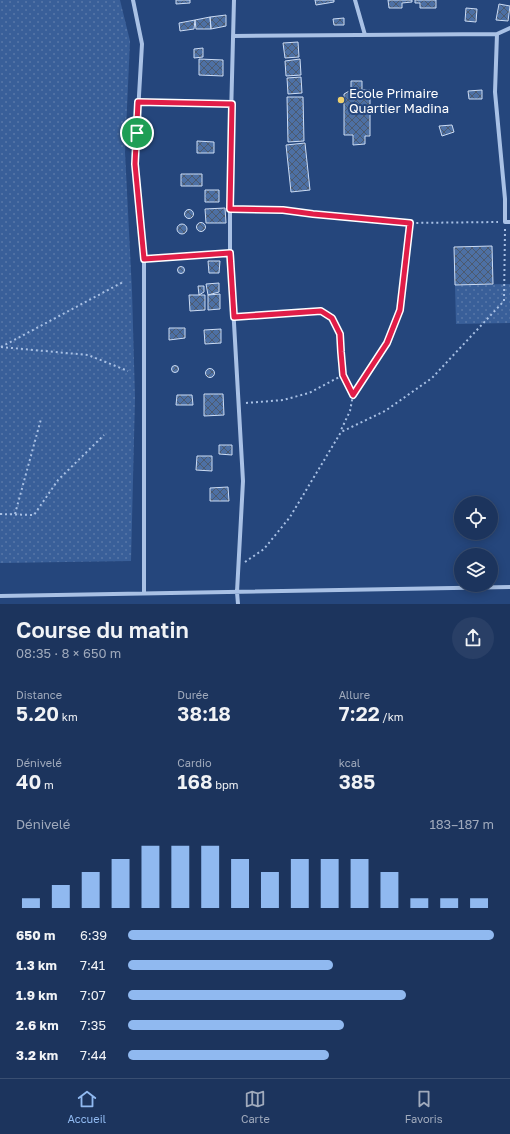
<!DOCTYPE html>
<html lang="fr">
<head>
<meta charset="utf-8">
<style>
  :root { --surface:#1c345d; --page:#293f66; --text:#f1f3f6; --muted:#a0aabc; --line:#3a4f72; --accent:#90b9f0 }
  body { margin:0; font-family:"Golos Text",sans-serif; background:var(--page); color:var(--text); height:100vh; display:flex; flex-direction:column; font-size:15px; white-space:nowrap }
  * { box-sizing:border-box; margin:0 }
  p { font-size:13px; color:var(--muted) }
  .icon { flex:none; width:22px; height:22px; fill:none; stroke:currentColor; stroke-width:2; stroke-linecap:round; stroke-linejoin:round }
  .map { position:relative; height:604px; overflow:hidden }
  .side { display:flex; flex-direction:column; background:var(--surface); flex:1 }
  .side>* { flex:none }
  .buttons { position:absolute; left:454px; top:496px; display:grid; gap:8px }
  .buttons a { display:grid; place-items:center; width:44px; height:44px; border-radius:50%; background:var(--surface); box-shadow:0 2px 10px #0003,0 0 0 1px var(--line); font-size:20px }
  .pin { position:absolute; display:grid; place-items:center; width:34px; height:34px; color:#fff; margin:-17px; border:2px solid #fff; border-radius:50%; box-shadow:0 1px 4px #0007 }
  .round { display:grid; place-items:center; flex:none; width:42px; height:42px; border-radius:21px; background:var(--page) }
  .headline { display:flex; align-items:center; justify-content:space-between; height:68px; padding:0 16px }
  h1 { font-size:22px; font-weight:600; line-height:30px }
  .metrics { display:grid; grid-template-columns:repeat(3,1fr); gap:6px; height:68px; padding:4px 16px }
  .metrics div { display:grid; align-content:center }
  .metrics b { font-size:20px; font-weight:600 }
  .metrics small { font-size:11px; font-weight:400 }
  .metrics p { font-size:11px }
  .chart { height:112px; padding:8px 16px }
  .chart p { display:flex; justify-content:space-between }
  .chart svg { width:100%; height:72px; margin-top:4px; stroke:var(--accent); stroke-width:6 }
  ul { padding:0 16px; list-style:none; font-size:13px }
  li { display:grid; grid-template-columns:64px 48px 1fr; align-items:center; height:30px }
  li i { height:10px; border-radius:5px; background:var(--accent) }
  .tabs { display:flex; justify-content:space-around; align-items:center; height:56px; border-top:1px solid var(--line); background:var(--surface); font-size:11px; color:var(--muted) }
  .tabs a { display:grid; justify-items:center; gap:2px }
  .tabs .active { color:var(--accent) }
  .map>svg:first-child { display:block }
</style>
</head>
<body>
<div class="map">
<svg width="510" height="604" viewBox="0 0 510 604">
  <defs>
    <pattern id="green-dots" width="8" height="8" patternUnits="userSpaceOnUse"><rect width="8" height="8" fill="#395f99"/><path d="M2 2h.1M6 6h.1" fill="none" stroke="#5777a8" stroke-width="1.8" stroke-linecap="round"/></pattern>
    <pattern id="building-cross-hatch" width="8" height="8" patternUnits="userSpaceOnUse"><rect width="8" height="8" fill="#4d70a4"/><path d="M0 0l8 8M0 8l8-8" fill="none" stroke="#4c5a6f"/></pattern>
  </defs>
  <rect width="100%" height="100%" fill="#25467c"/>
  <path fill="url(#green-dots)" d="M0 0H120L130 41 125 152 132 291 135 398 131 561 0 563Z
    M510 284V323L456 324 455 285Z"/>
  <path fill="url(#building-cross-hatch)" stroke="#ccdcf4" d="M176 0H190V3L176 4Z
    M315 0H334V2L316 5Z
    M388 0H412V2L402 3V8H389Z
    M415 0H436V8H420V3H415Z
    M499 4 510 6 508 21 496 20Z
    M466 8 477 9 476 22 465 21Z
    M226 15V26L211 29 210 17Z
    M210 17 211 29H196L195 20Z
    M344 18V25H334L333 19Z
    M195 20 194 29 180 31 179 23Z
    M298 42 299 57 285 58 283 43Z
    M203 48V57L194 58V49Z
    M199 59 223 60V76L199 75Z
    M300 59 301 75 286 76 285 61Z
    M301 77 302 93 288 94 287 78Z
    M351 81H362V90H370V136H365V144L353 145V135H344V94L351 90Z
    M482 90V99H469L468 91Z
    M287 97H303L304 141 288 142Z
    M452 125 454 132 442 136 439 126Z
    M197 141 214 142V153H197Z
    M305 143 310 190 291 192 286 145Z
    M181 174H202V186H181Z
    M205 190H219V202H205Z
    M225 208 226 223H206L205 209Z
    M184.5 214a4.5 4.5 0 1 1 9 0a4.5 4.5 0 1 1-9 0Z
    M196.5 227a4.5 4.5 0 1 1 9 0a4.5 4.5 0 1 1-9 0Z
    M177 229a5 5 0 1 1 10 0a5 5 0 1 1-10 0Z
    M492 246 493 284 455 285 454 247Z
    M208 261H220L219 273H209Z
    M177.5 270a3.5 3.5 0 1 1 7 0a3.5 3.5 0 1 1-7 0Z
    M219 283V292L208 295 206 284Z
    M198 286H204V292L199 295Z
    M220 294V309L208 310V295Z
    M189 295H205V310L190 311Z
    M169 328H185V338L169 340Z
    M221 329V343L205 344 204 330Z
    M171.5 369a3.5 3.5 0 1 1 7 0a3.5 3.5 0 1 1-7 0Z
    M205.5 373a4.5 4.5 0 1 1 9 0a4.5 4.5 0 1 1-9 0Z
    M204 394H223L224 415 204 416Z
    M177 395H192L193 405H176Z
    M219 445H232V455L219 454Z
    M197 456H212V471L196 470Z
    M228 487 229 501H210V488Z"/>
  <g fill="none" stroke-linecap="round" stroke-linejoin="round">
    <path stroke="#a9c1e5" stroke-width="2" stroke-dasharray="2 3" stroke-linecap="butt" d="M237 209 283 210 313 214 410 223 498 222
      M240 316 321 311 332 318 340 334 341 351 343 375 353 395 350 411 341 430
      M1 347 123 282
      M1 347 88 355 128 371
      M353 395 387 343 400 311 410 223
      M246 403 283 400 309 393 343 375
      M0 514 34 515 58 480 104 435
      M15 514 41 419
      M245 562 264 549 290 517 341 432 385 411 432 378 504 301 505 229"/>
    <path stroke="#a9c1e5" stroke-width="4" d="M133 0 142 44 135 164 144 259V593
      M234 0 230 155V253L243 481 237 592 238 604
      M355 0 365 35
      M510 28 497 34 495 92 505 199V222H510
      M233 36 497 34
      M139 102 232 104
      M144 259 230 253
      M0 596 510 587"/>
  </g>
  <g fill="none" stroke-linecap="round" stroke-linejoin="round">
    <g stroke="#fff" stroke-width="8">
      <path id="route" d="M138 102 232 104 230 209 283 210 313 214 410 223 400 310 387 343 353 395 343 375 341 352 340 334 332 318 321 311 234 317 230 253 144 259 135 164Z"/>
    </g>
    <use href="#route" stroke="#e11d48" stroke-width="5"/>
  </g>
  <circle fill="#eed06e" stroke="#25467c" stroke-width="1.5" cx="341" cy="100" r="4"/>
  <g text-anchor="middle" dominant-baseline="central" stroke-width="4" stroke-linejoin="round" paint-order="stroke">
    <g font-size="13" fill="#fff" stroke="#25467c" text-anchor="start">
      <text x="349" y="93">Ecole Primaire<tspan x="349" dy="15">Quartier Madina</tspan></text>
    </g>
  </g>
</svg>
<div class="buttons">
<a><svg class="icon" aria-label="locate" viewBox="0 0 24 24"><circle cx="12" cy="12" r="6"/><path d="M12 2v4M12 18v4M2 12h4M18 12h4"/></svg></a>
<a><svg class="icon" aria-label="layers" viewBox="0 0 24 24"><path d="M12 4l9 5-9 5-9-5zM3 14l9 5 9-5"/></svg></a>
</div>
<div class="pin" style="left:137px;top:133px;background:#1e9e55"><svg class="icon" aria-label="arrive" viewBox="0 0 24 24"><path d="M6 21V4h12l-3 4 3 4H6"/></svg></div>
</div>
<section class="side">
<div class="headline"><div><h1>Course du matin</h1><p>08:35 · 8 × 650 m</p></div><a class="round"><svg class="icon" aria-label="share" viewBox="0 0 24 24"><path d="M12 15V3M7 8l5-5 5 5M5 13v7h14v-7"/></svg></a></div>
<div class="metrics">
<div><p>Distance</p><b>5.20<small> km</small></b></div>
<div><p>Durée</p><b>38:18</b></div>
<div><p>Allure</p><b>7:22<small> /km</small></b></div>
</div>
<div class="metrics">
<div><p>Dénivelé</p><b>40<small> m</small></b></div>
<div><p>Cardio</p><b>168<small> bpm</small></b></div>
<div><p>kcal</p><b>385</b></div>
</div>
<div class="chart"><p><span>Dénivelé</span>183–187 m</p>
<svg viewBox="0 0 160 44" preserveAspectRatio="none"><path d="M5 44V38M15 44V30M25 44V22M35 44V14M45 44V6M55 44V6M65 44V6M75 44V14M85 44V22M95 44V14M105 44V14M115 44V14M125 44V22M135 44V38M145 44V38M155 44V38"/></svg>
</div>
<ul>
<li><b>650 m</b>6:39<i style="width:100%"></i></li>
<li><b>1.3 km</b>7:41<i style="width:56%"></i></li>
<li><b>1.9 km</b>7:07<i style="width:76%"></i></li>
<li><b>2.6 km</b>7:35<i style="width:59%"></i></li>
<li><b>3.2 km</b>7:44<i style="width:55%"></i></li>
</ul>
</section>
<nav class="tabs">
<a class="active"><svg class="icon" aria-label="home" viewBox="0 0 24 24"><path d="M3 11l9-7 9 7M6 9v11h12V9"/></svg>Accueil</a>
<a><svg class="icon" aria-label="map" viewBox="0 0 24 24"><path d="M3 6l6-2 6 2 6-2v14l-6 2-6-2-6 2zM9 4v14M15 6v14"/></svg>Carte</a>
<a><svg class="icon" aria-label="saved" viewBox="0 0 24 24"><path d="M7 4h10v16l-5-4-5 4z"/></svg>Favoris</a>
</nav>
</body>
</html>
